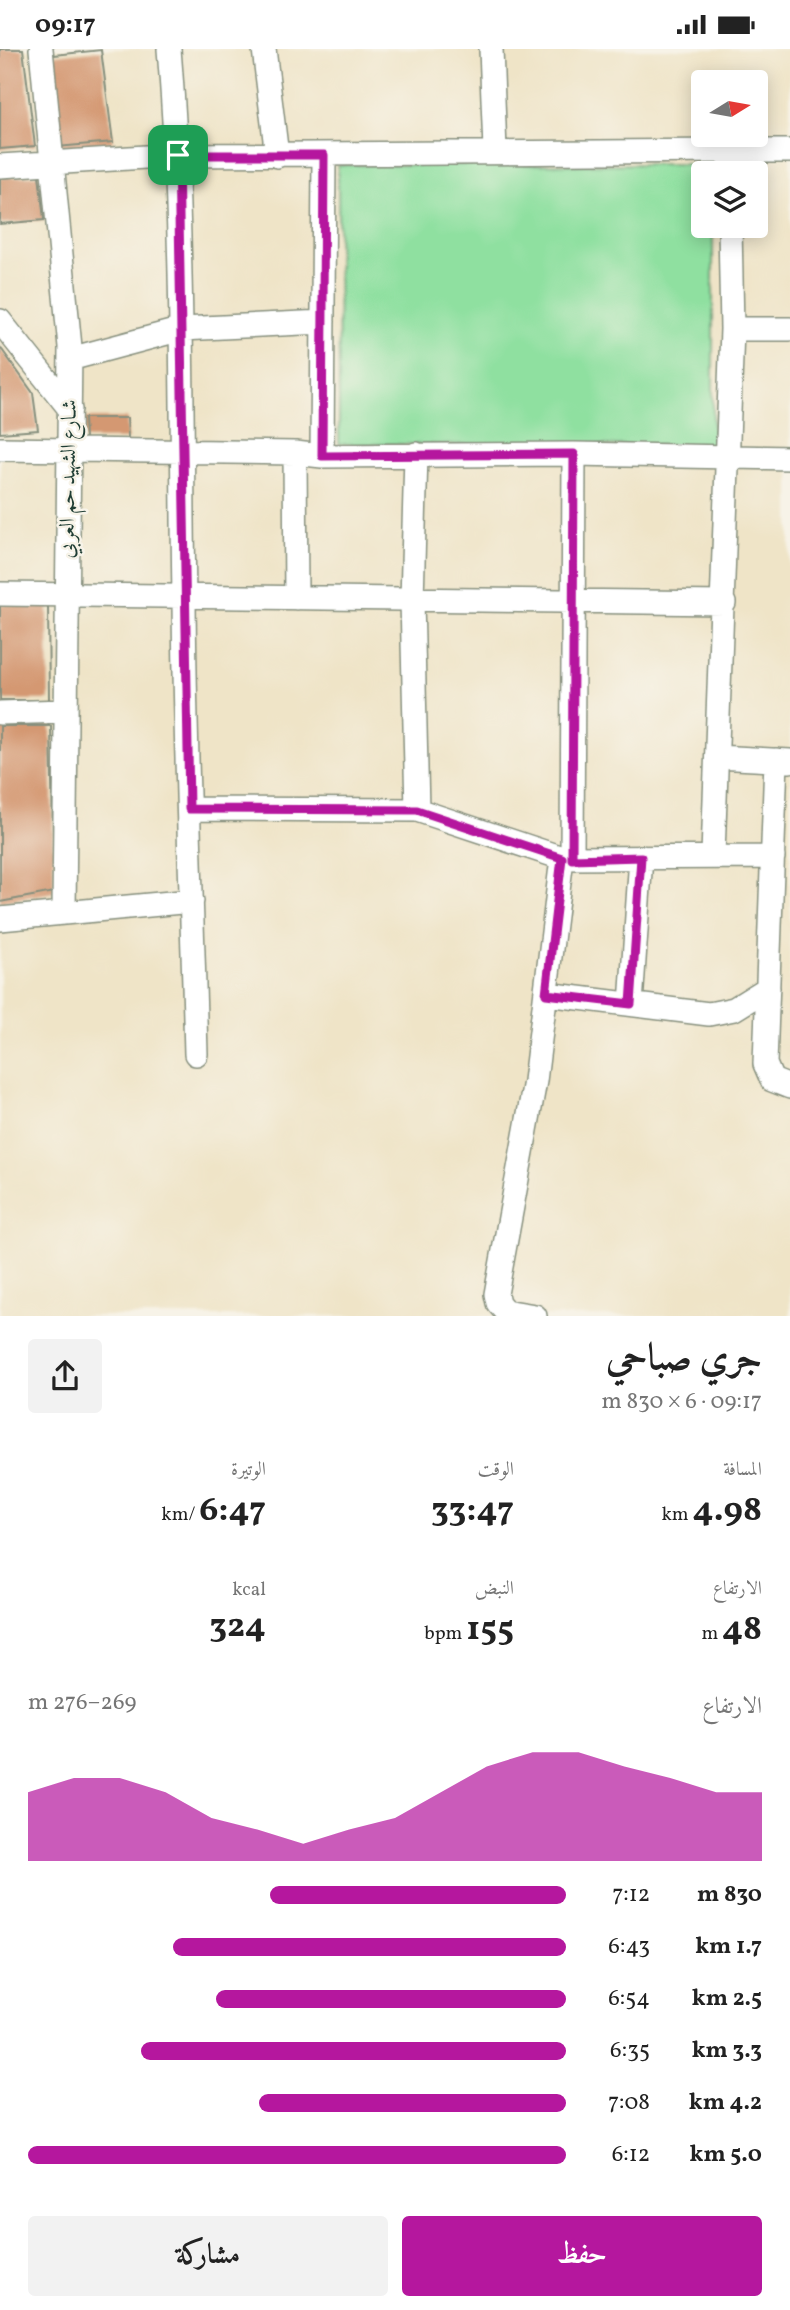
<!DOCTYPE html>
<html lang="ar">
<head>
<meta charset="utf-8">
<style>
  :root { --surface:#fff; --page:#f2f2f2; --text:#222; --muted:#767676; --accent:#b5179e }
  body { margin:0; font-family:Vollkorn,Amiri,serif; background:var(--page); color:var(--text); direction:rtl; height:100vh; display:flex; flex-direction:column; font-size:26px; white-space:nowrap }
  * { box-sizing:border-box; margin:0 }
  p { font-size:23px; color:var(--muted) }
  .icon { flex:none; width:38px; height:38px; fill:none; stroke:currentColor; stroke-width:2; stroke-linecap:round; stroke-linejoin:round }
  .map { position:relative; height:1267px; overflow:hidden; direction:ltr }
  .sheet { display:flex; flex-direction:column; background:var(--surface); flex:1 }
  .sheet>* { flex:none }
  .needle { width:46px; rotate:79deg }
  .tools { position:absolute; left:691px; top:21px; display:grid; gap:14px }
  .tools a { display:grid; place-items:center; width:77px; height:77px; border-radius:7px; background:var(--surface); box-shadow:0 4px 18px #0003; font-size:35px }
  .pin { position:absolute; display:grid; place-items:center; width:60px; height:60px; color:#fff; margin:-30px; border-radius:14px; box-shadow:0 4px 10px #0006 }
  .round { display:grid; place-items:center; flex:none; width:74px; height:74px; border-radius:7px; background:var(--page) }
  .headline { display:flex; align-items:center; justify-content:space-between; height:119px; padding:0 28px }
  h1 { font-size:38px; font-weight:700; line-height:52px }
  .stats { display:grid; grid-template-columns:repeat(3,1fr); gap:10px; height:119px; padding:7px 28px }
  .stats div { display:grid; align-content:center }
  .stats b { font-size:35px; font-weight:700 }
  .stats small { font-size:19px; font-weight:400 }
  .stats p { font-size:19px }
  .chart { height:196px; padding:14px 28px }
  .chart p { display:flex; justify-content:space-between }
  .chart svg { width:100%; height:126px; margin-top:7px; fill:var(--accent); opacity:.7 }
  .action { display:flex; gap:14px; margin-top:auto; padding:14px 28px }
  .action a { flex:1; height:80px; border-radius:7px; background:var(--accent); color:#fff; font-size:28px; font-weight:700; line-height:80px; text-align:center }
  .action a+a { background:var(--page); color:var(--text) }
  ul { padding:0 28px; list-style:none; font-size:23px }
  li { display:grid; grid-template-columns:112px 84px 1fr; align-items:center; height:52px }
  li i { height:18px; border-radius:9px; background:var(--accent) }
  .status { display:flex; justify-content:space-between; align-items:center; height:49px; padding:0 35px; background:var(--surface); direction:ltr }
  .status svg { height:19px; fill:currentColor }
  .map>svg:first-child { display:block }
</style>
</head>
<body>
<div class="status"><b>09:17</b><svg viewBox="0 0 49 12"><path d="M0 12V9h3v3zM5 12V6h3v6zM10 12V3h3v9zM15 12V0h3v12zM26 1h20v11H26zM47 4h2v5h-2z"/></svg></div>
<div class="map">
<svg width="790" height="1267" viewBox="0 0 790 1267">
  <rect width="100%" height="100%" fill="#f7f3e8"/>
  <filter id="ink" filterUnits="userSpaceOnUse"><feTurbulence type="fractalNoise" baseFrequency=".0143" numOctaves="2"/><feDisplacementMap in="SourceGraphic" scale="14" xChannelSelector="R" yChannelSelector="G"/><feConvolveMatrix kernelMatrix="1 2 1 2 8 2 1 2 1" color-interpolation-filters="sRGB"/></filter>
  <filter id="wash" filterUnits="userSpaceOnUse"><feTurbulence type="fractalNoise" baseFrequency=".00686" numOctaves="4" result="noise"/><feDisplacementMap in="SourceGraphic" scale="28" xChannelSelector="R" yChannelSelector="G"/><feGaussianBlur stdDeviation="1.57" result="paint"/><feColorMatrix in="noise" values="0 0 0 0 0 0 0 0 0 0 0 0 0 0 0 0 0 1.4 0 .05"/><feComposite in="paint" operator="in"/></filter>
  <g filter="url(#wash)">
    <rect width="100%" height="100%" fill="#efe4c7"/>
    <path fill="#8fe0a0" stroke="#578e6a" stroke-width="2" d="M714 115V124H704V177H713V397L339 395 338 116Z"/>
    <g id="blocks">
      <path fill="#d49872" d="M0 0H23L35 97 0 100Z
        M101 1 113 93 57 98 45 7Z
        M39 126 44 171 0 175V129Z
        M0 298 33 344 38 381 0 384Z
        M84 369H127L128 390H85Z
        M0 555 48 556 49 651H0Z
        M0 677H51L54 843 0 853Z"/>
    </g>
  </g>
  <g filter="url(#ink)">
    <use href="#blocks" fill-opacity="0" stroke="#87907e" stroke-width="2"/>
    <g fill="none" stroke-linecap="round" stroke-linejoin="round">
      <g stroke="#87907e" stroke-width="26">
        <path id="minor" d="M41 0 70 298 64 862
          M169 0C184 183 181 366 184 550 185 702 192 853 196 1005
          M264 0 277 107
          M491 0 495 101
          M729 102H790
          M0 117 178 106 729 102 730 124
          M730 177 732 280H790
          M0 272 70 360
          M70 310 182 280 323 273
          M0 400 295 404 322 407 574 405 790 409
          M295 404 296 549
          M416 405 412 551 417 761
          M322 407 324 106
          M0 545 724 554
          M0 664 65 662
          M717 708 790 712
          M776 711 765 1015 772 1031 790 1038
          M189 760 417 761 562 809 773 808
          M713 806 732 280
          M572 809 574 405
          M0 870 192 852
          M546 945 709 965 734 960 768 939
          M631 955 641 808
          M535 1267 505 1262 498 1254 496 1245 535 1032 562 809"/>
      </g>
      <use href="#minor" stroke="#fff" stroke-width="23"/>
    </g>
  </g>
  <g fill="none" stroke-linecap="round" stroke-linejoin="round" filter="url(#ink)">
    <g stroke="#fff" stroke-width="14">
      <path id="route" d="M178 106H324L322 407 574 405 572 810 641 808 631 955 546 945 562 809 417 761 189 760Z"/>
    </g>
    <use href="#route" stroke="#b5179e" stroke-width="9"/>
  </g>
  <g text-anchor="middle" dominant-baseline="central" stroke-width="5" stroke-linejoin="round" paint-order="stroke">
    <g font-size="21" fill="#1f3d34" stroke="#f7f3e8">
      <text transform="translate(69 430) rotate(-89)">شـارع الشهيد حم العربي</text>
    </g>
  </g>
</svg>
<div class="tools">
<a><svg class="needle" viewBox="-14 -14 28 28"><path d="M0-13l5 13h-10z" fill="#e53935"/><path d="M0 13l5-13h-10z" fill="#767676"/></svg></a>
<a><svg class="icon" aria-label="layers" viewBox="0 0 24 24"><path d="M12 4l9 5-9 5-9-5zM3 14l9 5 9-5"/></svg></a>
</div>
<div class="pin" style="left:178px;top:106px;background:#1e9e55"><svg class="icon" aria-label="arrive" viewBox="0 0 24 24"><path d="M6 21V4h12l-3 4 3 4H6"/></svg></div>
</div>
<section class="sheet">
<div class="headline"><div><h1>جري صباحي</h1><p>09:17 · 6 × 830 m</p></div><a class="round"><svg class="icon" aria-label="share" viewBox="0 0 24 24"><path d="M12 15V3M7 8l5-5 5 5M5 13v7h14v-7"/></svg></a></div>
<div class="stats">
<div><p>المسافة</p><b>4.98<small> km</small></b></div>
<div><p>الوقت</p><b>33:47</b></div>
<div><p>الوتيرة</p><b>6:47<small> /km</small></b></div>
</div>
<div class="stats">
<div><p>الارتفاع</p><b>48<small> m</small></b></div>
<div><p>النبض</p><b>155<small> bpm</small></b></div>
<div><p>kcal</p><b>324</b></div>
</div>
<div class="chart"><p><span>الارتفاع</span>269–276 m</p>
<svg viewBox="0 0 160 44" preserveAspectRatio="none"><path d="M0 44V20L10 15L20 15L30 20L40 29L50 33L60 38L70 33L80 29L90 20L100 11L110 6L120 6L130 11L140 15L150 20L160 20V44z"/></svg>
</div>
<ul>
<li><b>830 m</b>7:12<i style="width:55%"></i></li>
<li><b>1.7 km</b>6:43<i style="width:73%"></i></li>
<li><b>2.5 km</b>6:54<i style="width:65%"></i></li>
<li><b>3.3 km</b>6:35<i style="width:79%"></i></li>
<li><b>4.2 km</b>7:08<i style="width:57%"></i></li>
<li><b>5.0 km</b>6:12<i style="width:100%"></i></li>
</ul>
<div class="action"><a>حفظ</a><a>مشاركة</a></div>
</section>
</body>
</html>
